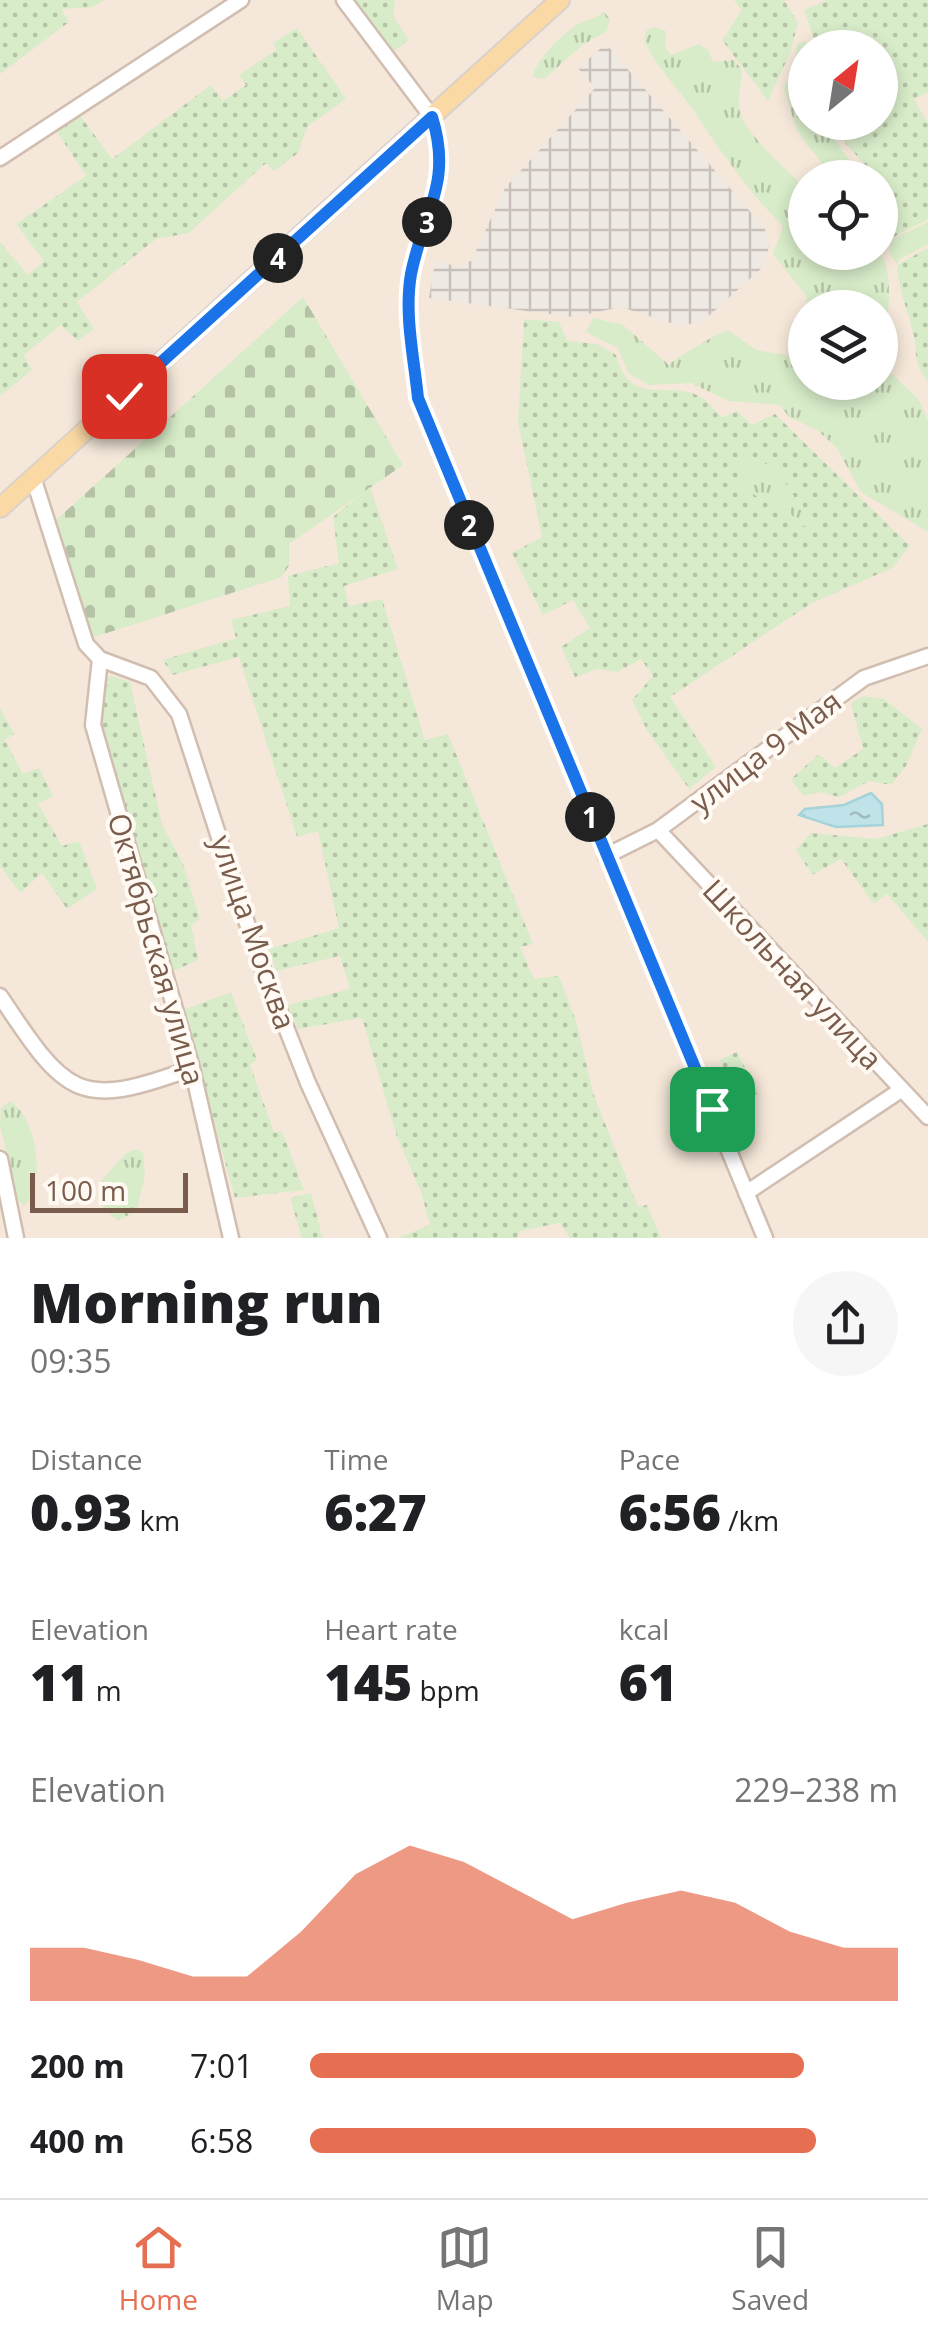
<!DOCTYPE html>
<html lang="en">
<head>
<meta charset="utf-8">
<style>
  :root { --surface:#fff; --page:#f6f6f6; --text:#202124; --muted:#757577; --line:#e0e0e0; --accent:#e76f51 }
  body { margin:0; font-family:"Open Sans",sans-serif; background:var(--page); color:var(--text); height:100vh; display:flex; flex-direction:column; font-size:38px; white-space:nowrap }
  * { box-sizing:border-box; margin:0 }
  p { font-size:32px; color:var(--muted) }
  .icon { flex:none; width:55px; height:55px; fill:none; stroke:currentColor; stroke-width:2; stroke-linecap:round; stroke-linejoin:round }
  .map { position:relative; height:1238px; overflow:hidden }
  .side { display:flex; flex-direction:column; background:var(--surface); flex:1 }
  .side>* { flex:none }
  .needle { width:65px; rotate:30deg }
  .fabs { position:absolute; left:788px; top:30px; display:grid; gap:20px }
  .fabs a { display:grid; place-items:center; width:110px; height:110px; border-radius:50%; background:var(--surface); box-shadow:0 5px 15px #0003; font-size:50px }
  .scale { position:absolute; left:30px; bottom:25px; width:158px; box-sizing:border-box; padding-left:10px; border:5px solid #7a5c4d; border-top:0; font-size:28px; line-height:35px; white-space:nowrap; color:#7a5c4d; -webkit-text-stroke:8px #fffaf3; paint-order:stroke }
  .pin { position:absolute; display:grid; place-items:center; width:85px; height:85px; color:#fff; margin:-42px; border-radius:20px; box-shadow:0 5px 15px #0006 }
  .km { position:absolute; width:50px; height:50px; margin:-25px; border-radius:50%; background:#222; color:#fff; font-size:28px; line-height:50px; text-align:center }
  .round { display:grid; place-items:center; flex:none; width:105px; height:105px; border-radius:52px; background:var(--page) }
  .overview { display:flex; align-items:center; justify-content:space-between; height:170px; padding:0 30px }
  h1 { font-size:55px; font-weight:800; line-height:75px }
  .stats { display:grid; grid-template-columns:repeat(3,1fr); gap:15px; height:170px; padding:10px 30px }
  .stats div { display:grid; align-content:center }
  .stats b { font-size:50px; font-weight:800 }
  .stats small { font-size:28px; font-weight:400 }
  .stats p { font-size:28px }
  .chart { height:280px; padding:20px 30px }
  .chart p { display:flex; justify-content:space-between }
  .chart svg { width:100%; height:180px; margin-top:10px; fill:var(--accent); opacity:.7 }
  ul { padding:0 30px; list-style:none; font-size:32px }
  li { display:grid; grid-template-columns:160px 120px 1fr; align-items:center; height:75px }
  li i { height:25px; border-radius:12px; background:var(--accent) }
  .tabs { display:flex; justify-content:space-around; align-items:center; height:140px; border-top:2px solid var(--line); background:var(--surface); font-size:28px; color:var(--muted) }
  .tabs a { display:grid; justify-items:center; gap:5px }
  .tabs .active { color:var(--accent) }
  .map>svg:first-child { display:block }
</style>
</head>
<body>
<div class="map">
<svg width="928" height="1238" viewBox="0 0 928 1238">
  <defs>
    <pattern id="industrial-grid" width="8" height="8" patternUnits="userSpaceOnUse" patternTransform="scale(2.5)"><rect width="8" height="8" fill="#efe9e4"/><path d="M0 4h8M4 0v8" fill="none" stroke="#c7c0bb"/></pattern>
    <pattern id="grass-tufts" width="24" height="20" patternUnits="userSpaceOnUse" patternTransform="scale(2.5)"><rect width="24" height="20" fill="#d8ecc9"/><path d="M3 7l-1-3M5 7V3M7 7l1-3M15 17l-1-3M17 17v-4M19 17l1-3" fill="none" stroke="#b4c2a5"/></pattern>
    <pattern id="cemetery-stones" width="16" height="16" patternUnits="userSpaceOnUse" patternTransform="scale(2.5)"><rect width="16" height="16" fill="#d8ecc9"/><path d="M2 7V4a2 2 0 0 1 4 0v3zM10 15v-3a2 2 0 0 1 4 0v3z" fill="#b4c2a5"/></pattern>
    <pattern id="park-dots" width="8" height="8" patternUnits="userSpaceOnUse" patternTransform="scale(2.5)"><rect width="8" height="8" fill="#d8ecc9"/><path d="M2 2h.1M6 6h.1" fill="none" stroke="#b4c2a5" stroke-width="1.8" stroke-linecap="round"/></pattern>
    <pattern id="water-ripples" width="26" height="14" patternUnits="userSpaceOnUse" patternTransform="scale(2.5)"><rect width="26" height="14" fill="#bfe3e8"/><path d="M2 4q2-2 4 0t4 0M15 11q2-2 4 0t4 0" fill="none" stroke="#a0bbbe"/></pattern>
  </defs>
  <rect width="100%" height="100%" fill="#fdf6ec"/>
  <path fill="#f5e8da" fill-rule="evenodd" d="M0 0H928V1238H0ZM805 48H880V122H805ZM805 178H880V252H805ZM805 308H880V382H805Z"/>
  <path fill="url(#industrial-grid)" d="M606 44 765 229 769 246 763 267 703 321 680 326 621 307 573 317 429 298 435 261 460 267 472 260 505 188 595 88 578 68Z"/>
  <path fill="url(#grass-tufts)" d="M603 11 610 19 607 31 584 44 544 79 533 77C533 62 567 29 582 22 592 18 595 20 603 11Z
    M654 27 666 31 665 47 671 55 699 44 708 50 713 62 733 60 741 68C743 81 737 95 739 108 743 134 788 169 805 189V252L879 253C898 271 884 338 883 365L919 400 928 421V532L861 492 837 448 817 430 789 417 780 405 729 401 691 383 649 385 628 373 618 348 586 332 593 318 623 325 669 365C675 358 718 333 728 330L756 350 797 357 805 348V382H880V308L806 307 807 297 773 254 783 226C747 191 721 151 693 110 676 86 657 68 644 40L646 31Z
    M805 41 809 47 805 48V122L822 123 858 171 851 177C826 178 828 169 814 153 792 129 794 117 784 87L792 76 797 45Z
    M928 222V244L900 259 897 265 889 253 891 240Z
    M752 457 776 469 814 524 806 527C796 522 790 511 781 507 764 499 751 496 737 483L744 471 741 462Z
    M10 1101C36 1117 48 1183 24 1206L18 1200 0 1125 1 1108Z
    M137 1149 143 1153 145 1175 137 1210 118 1221 104 1209 100 1182 126 1153Z"/>
  <path fill="url(#cemetery-stones)" d="M303 297 403 465 289 544V565L282 577 91 638 56 520Z"/>
  <path fill="url(#park-dots)" fill-rule="evenodd" d="M0 0H105L93 7 61 9 69 22 0 74Z
    M353 0H395L393 16 409 40 392 52Z
    M734 0H784L798 23 790 53 768 101 722 40 742 10Z
    M827 0H928V92L914 99 928 124V219L886 241 880 228V178L866 177V166L839 136 833 123 880 122V48L817 47 804 10Z
    M297 28 346 99 307 127 298 153 274 171 266 163 189 233 156 239 77 302 94 329 78 341 61 325 24 355 32 370 0 396V242L28 275 44 261 16 224 86 176 56 130 79 114 112 159 211 85 223 101 246 85 239 75 276 50 273 43Z
    M928 248V381C912 364 918 348 912 328 906 304 899 292 897 265Z
    M524 319 559 322 567 341 597 344 616 355C632 412 670 376 704 399 710 404 716 412 722 417L737 411 752 425 775 414 910 546 892 568 812 603 670 697 716 767 689 789 647 730 632 700 653 676 641 659 617 672 597 669 575 677 561 647 590 628 573 600 543 615 512 553 542 537 518 422ZM752 457 776 469 813 525 806 527C796 522 790 511 781 507 764 499 752 496 737 483L744 471 741 462Z
    M370 487 398 569 344 586 349 606 382 599 425 740 448 734 533 944 520 947 534 979 559 976 577 1024 593 1093 638 1207 647 1205 661 1238H570L560 1223 520 1231 517 1238H397L430 1225 421 1192 397 1137 362 1018 298 1029 288 1005 350 989 340 956 276 971 269 949 339 928 318 831 297 837 239 657 172 675 163 660 236 638 231 620 290 606 288 576 339 563 333 517Z
    M111 676 130 682 162 824 183 864 200 919 191 925 198 960 169 973 101 722 107 679Z
    M863 696 884 699 922 729 906 766 891 785 869 781 839 797 820 792 803 796 791 779 819 754 835 768 863 749 851 703Z
    M0 708 14 734 5 740 23 774 39 768 53 796 38 804 62 846 79 841 97 889 67 909 42 873 20 893 0 866Z
    M928 824V942L887 894 874 904 841 859 812 875 796 850 811 833 876 839Z
    M231 992 257 1060 250 1065 274 1132 282 1131 304 1190 235 1198 183 1010Z
    M737 1052 758 1093 741 1102 720 1060Z
    M311 1193 321 1232 323 1238H302L290 1198Z"/>
  <path fill="url(#water-ripples)" stroke="#a5d3da" stroke-width="2.5" d="M871 793 882 804 883 825 836 827 799 815 805 809 844 805Z"/>
  <g fill="none" stroke-linecap="round" stroke-linejoin="round">
    <g stroke="#d1beb0" stroke-width="19">
      <path id="minor" d="M344 0 432 117C454 182 423 213 411 274 404 313 414 358 418 398L765 1238
        M0 158 241 0
        M33 477 86 644 100 659 151 678 179 714 257 954 308 1083 379 1238
        M100 659 93 725 192 1068 231 1238
        M658 830 928 1117
        M606 856 658 830 864 678 928 656
        M0 996C66 1095 77 1111 192 1068
        M0 1159 16 1238
        M746 1193 901 1090"/>
    </g>
    <g stroke="#dad1cd" stroke-width="22">
      <path id="major" d="M0 508 560 0"/>
    </g>
    <use href="#minor" stroke="#fff" stroke-width="14"/>
    <use href="#major" stroke="#fbd9a5" stroke-width="18"/>
  </g>
  <g fill="none" stroke-linecap="round" stroke-linejoin="round">
    <g stroke="#fff" stroke-width="20">
      <path id="route" d="M124 396 432 117C453 183 423 213 411 274 404 314 414 358 418 398L712 1109"/>
    </g>
    <use href="#route" stroke="#1a73e8" stroke-width="12"/>
  </g>
  <g text-anchor="middle" dominant-baseline="central" stroke-width="8" stroke-linejoin="round" paint-order="stroke">
    <g font-size="30" fill="#7a5c4d" stroke="#fffaf3">
      <text transform="translate(765 751) rotate(-37)">улица 9 Мая</text>
      <text transform="translate(254 932) rotate(71)">улица Москва</text>
      <text transform="translate(157 949) rotate(74)">Октябрьская улица</text>
      <text transform="translate(793 974) rotate(47)">Школьная улица</text>
    </g>
  </g>
</svg>
<div class="fabs">
<a><svg class="needle" viewBox="-14 -14 28 28"><path d="M0-13l5 13h-10z" fill="#e53935"/><path d="M0 13l5-13h-10z" fill="#757577"/></svg></a>
<a><svg class="icon" aria-label="locate" viewBox="0 0 24 24"><circle cx="12" cy="12" r="6"/><path d="M12 2v4M12 18v4M2 12h4M18 12h4"/></svg></a>
<a><svg class="icon" aria-label="layers" viewBox="0 0 24 24"><path d="M12 4l9 5-9 5-9-5zM3 14l9 5 9-5"/></svg></a>
</div>
<div class="scale">100 m</div>
<div class="pin" style="left:712px;top:1109px;background:#1e9e55"><svg class="icon" aria-label="arrive" viewBox="0 0 24 24"><path d="M6 21V4h12l-3 4 3 4H6"/></svg></div>
<div class="pin" style="left:124px;top:396px;background:#d93025"><svg class="icon" aria-label="check" viewBox="0 0 24 24"><path d="M5 12l5 5 9-10"/></svg></div>
<b class="km" style="left:590px;top:817px">1</b>
<b class="km" style="left:469px;top:525px">2</b>
<b class="km" style="left:427px;top:222px">3</b>
<b class="km" style="left:278px;top:258px">4</b>
</div>
<section class="side">
<div class="overview"><div><h1>Morning run</h1><p>09:35</p></div><a class="round"><svg class="icon" aria-label="share" viewBox="0 0 24 24"><path d="M12 15V3M7 8l5-5 5 5M5 13v7h14v-7"/></svg></a></div>
<div class="stats">
<div><p>Distance</p><b>0.93<small> km</small></b></div>
<div><p>Time</p><b>6:27</b></div>
<div><p>Pace</p><b>6:56<small> /km</small></b></div>
</div>
<div class="stats">
<div><p>Elevation</p><b>11<small> m</small></b></div>
<div><p>Heart rate</p><b>145<small> bpm</small></b></div>
<div><p>kcal</p><b>61</b></div>
</div>
<div class="chart"><p><span>Elevation</span>229–238 m</p>
<svg viewBox="0 0 160 44" preserveAspectRatio="none"><path d="M0 44V31L10 31L20 34L30 38L40 38L50 27L60 13L70 6L80 10L90 17L100 24L110 20L120 17L130 20L140 27L150 31L160 31V44z"/></svg>
</div>
<ul>
<li><b>200 m</b>7:01<i style="width:84%"></i></li>
<li><b>400 m</b>6:58<i style="width:86%"></i></li>
</ul>
</section>
<nav class="tabs">
<a class="active"><svg class="icon" aria-label="home" viewBox="0 0 24 24"><path d="M3 11l9-7 9 7M6 9v11h12V9"/></svg>Home</a>
<a><svg class="icon" aria-label="map" viewBox="0 0 24 24"><path d="M3 6l6-2 6 2 6-2v14l-6 2-6-2-6 2zM9 4v14M15 6v14"/></svg>Map</a>
<a><svg class="icon" aria-label="saved" viewBox="0 0 24 24"><path d="M7 4h10v16l-5-4-5 4z"/></svg>Saved</a>
</nav>
</body>
</html>
